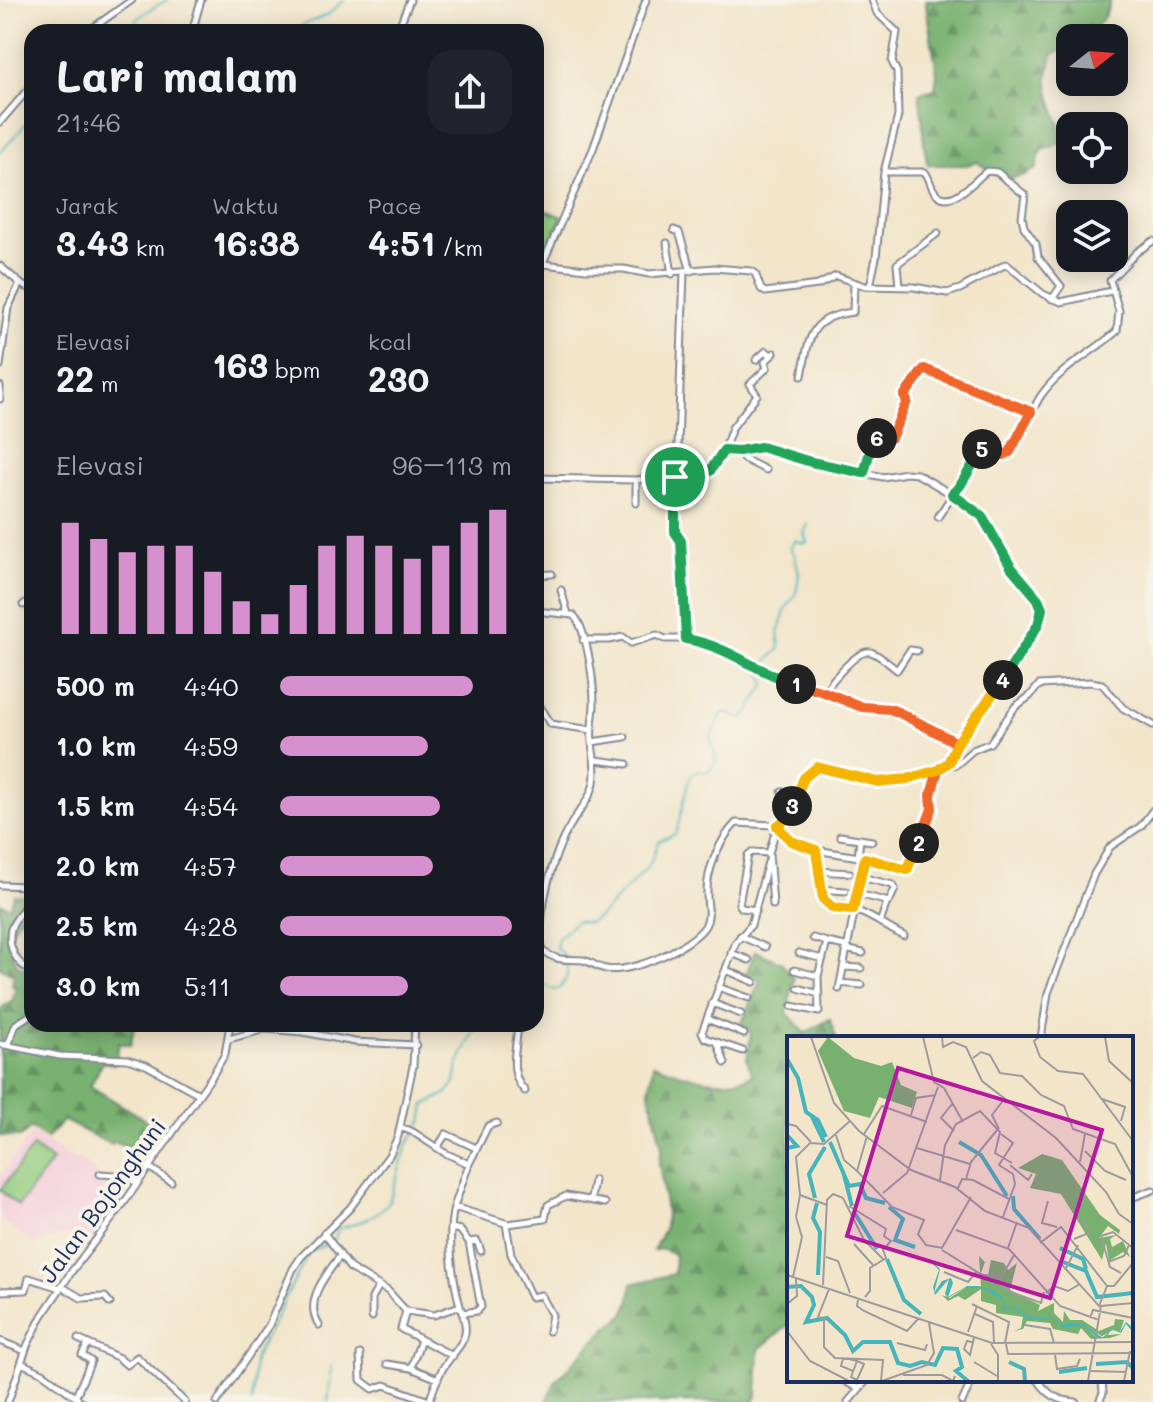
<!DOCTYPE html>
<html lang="id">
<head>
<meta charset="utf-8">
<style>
  :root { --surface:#171b24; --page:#20242c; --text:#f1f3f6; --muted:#9ea1a6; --accent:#d690ce }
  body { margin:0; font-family:Mali,sans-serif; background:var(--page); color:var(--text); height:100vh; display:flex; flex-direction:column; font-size:30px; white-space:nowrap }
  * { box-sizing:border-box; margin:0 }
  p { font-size:26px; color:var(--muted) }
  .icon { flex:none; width:44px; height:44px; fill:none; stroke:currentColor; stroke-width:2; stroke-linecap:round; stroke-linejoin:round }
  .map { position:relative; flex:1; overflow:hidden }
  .drawer { position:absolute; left:24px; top:24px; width:520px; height:1008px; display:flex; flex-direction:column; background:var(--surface); border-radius:24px; box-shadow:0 4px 20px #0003 }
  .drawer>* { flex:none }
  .needle { width:52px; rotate:73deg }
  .buttons { position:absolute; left:1056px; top:24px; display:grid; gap:16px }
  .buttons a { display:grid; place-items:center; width:72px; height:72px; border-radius:16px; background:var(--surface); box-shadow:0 4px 20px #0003; font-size:40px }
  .pin { position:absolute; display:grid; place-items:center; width:68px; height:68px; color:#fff; margin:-34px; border:4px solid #fff; border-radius:50%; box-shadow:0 2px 8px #0007 }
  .km { position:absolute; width:40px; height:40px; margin:-20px; border-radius:50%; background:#222; color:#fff; font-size:22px; line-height:40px; text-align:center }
  .round { display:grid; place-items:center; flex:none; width:84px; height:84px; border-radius:24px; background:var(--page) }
  .overview { display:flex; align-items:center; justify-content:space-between; height:136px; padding:0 32px }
  h1 { font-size:44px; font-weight:700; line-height:60px }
  .metrics { display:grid; grid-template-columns:repeat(3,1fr); gap:12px; height:136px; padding:8px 32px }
  .metrics div { display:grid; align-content:center }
  .metrics b { font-size:34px; font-weight:700 }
  .metrics small { font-size:22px; font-weight:400 }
  .metrics p { font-size:22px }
  .chart { height:224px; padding:16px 32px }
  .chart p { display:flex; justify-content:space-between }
  .chart svg { width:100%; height:144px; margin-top:8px; stroke:var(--accent); stroke-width:6 }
  ul { padding:0 32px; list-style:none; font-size:26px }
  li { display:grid; grid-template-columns:128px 96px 1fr; align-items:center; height:60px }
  li i { height:20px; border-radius:10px; background:var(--accent) }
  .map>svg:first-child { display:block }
</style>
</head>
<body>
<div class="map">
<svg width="1153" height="1402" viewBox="0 0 1153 1402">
  <defs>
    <pattern id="forest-firs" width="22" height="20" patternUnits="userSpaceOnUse" patternTransform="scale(2)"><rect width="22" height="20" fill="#78b16f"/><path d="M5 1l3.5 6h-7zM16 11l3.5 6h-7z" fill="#62905e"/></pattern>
  </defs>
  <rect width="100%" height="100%" fill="#f7f3e8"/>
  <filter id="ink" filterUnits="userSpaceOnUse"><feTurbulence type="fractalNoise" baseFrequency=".0125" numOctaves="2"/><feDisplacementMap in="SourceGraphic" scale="16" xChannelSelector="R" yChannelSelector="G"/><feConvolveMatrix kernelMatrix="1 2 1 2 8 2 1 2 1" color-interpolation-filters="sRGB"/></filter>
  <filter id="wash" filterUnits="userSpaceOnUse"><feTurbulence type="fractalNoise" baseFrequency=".006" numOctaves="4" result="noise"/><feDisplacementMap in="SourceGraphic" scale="32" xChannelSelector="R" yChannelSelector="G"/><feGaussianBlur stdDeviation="1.8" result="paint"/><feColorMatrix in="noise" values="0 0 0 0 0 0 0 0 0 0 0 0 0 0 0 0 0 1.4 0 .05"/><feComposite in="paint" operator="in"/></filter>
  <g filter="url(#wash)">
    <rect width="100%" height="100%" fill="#f2e5ca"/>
    <path fill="#f5cfdb" d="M33 1133 75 1161 78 1158 110 1184 122 1199 92 1240 85 1236 62 1235 34 1244 0 1219V1176Z"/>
    <path fill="url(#forest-firs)" stroke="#4a7066" stroke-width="2" d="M925 0H1110C1107 19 1090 38 1070 38V46L1053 54C1038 95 1061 107 1062 142 1044 152 1041 143 1037 168L1025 175 1003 180 977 162 966 165H928C921 142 924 117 919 93L935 89 937 73Z
      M31 881 32 921 21 916 9 936 13 954 17 964 22 968 32 966V1024L135 1025 130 1045 119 1043 115 1064 103 1062 90 1086 154 1125 135 1150 117 1142 110 1144 63 1120 47 1139 31 1128 20 1137 0 1136V1012L4 1005 12 1001 17 987 12 986 14 975 0 967V903L10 907 14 895 28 896Z
      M755 951 781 962 794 979 787 1013 805 1033 830 1019 836 1038H789V1324L759 1349 757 1396 754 1402H546L557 1379 607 1328 624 1315 630 1300 632 1284 674 1274 675 1255 661 1249 653 1251 665 1227 666 1212 659 1162 662 1147 649 1091 653 1064C685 1075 720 1090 753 1075L747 1060 751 1032 741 1025 760 981 746 975Z"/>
    <path fill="#96ce81" stroke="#587e70" stroke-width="2" d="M536 206 562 217 540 263 536 262Z
      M33 1147 52 1161 18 1206 0 1190Z"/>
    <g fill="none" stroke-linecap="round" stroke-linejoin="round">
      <path stroke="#45b5bb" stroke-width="2" d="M126 32 144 13 167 0
        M287 32 329 14 344 0
        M0 153 32 117
        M536 980 554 990 560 988 567 977V958L556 948 558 938 576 921 588 923 599 917 649 866 659 841 675 834 677 830 690 776 699 770 707 772C721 762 714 750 710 738L722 714 727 712 737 718H742L750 710 766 683 761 673 762 667 780 648 778 633 786 608 796 594 799 574 795 556 790 548 795 540 803 544 807 542 804 533 808 524
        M334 1241 338 1229C356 1224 377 1217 389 1202L407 1145 422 1122 425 1105 446 1094 455 1083 458 1065 477 1024
        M252 1402 254 1359 309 1252 328 1244
        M328 1402 332 1365"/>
    </g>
  </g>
  <g filter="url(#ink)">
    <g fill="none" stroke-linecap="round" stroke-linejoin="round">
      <g stroke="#868a94" stroke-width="9">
        <path id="minor" d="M87 32 132 0
          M192 32 201 0
          M397 32 410 0
          M0 122 32 85
          M884 172H925C929 177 930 184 933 189 948 214 974 180 987 171L997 172 1025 195 1022 217 1024 227 1036 244 1038 257 1061 286 1052 299
          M674 230 679 232 691 271
          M667 243 672 274
          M536 263 586 269H624L649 274 714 268 751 271 755 273 761 289 765 292 818 285 836 276 865 286 914 287 947 293 960 289 1006 264 1043 294 1061 302 1111 291
          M0 266 22 285 32 289
          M684 272 675 532 681 541 686 639
          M536 285 539 272 593 149 646 0
          M870 286 876 258 884 172 898 116 897 72 892 62 897 32 877 13 872 0
          M899 286 897 264 938 233
          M756 360 766 351 771 355
          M0 366 8 308 20 283
          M802 376C809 338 809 317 853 312L854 283
          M0 386V399
          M724 450 739 451 761 447 811 462 883 477 906 473 917 474 965 502 985 520 1011 567 1038 599 1042 616 1017 660 957 743 946 766C907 790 863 781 823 768L814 769 807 773 787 817 777 826 769 853 773 905
          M739 451 744 459 766 470
          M864 473 873 440 891 438 907 401 904 396 921 370 926 369 1031 412
          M536 478 636 480 710 471 724 450 732 428 757 395 750 384 767 368 765 362 774 353
          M636 503V480
          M938 517 980 452 986 448 1004 455C1019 450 1031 411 1040 397 1060 367 1092 354 1117 331L1119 311 1110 280 1137 252 1153 241
          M536 575 552 574
          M561 590 568 614
          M23 605 32 598
          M536 611 573 615C587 627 594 684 594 704 594 716 590 728 592 741 593 756 597 767 594 783 590 801 578 811 570 826 552 855 536 918 542 951
          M583 640H609L623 637 631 643 657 635 665 639H686L716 645 773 676 824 692 856 706 900 713 957 743
          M824 692C831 682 858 648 871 652 880 655 890 665 897 670L910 650 917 651
          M536 700 551 724 592 730
          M592 742 625 737
          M596 760 627 764
          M946 766 957 764 973 750 990 743 1015 707 1030 696 1039 685 1090 682 1102 684 1123 708 1153 725
          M782 792 797 794
          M840 836 872 841
          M816 850 822 896C832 910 842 907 857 911 876 918 887 928 904 936
          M858 857 860 839
          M32 864C28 876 30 889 27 901 23 912 14 919 11 929 7 946 16 965 32 971
          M818 871 850 873
          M0 885 28 886
          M820 889 846 891
          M858 894 889 902 895 889 893 885 861 877
          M536 903 544 905
          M756 910 742 908 739 904 748 855 752 852 769 853
          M881 920 887 902
          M740 936 765 947
          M813 938 827 942
          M845 949 863 953
          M731 953 749 960
          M799 953 823 959
          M536 955 542 951C562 963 564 958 583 960 592 962 598 968 606 969 631 974 692 947 705 926 711 916 707 906 707 896 706 871 719 840 736 823L774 825 791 841 816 850 865 858 907 870 909 868 932 809 931 795 938 770
          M843 967 861 968
          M726 970 754 982
          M794 970 818 976
          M840 983 862 985
          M718 987 749 998
          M798 988 819 994
          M839 989 865 858
          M712 1003 741 1014
          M792 1006 819 1012 818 976 827 942 845 946
          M707 1019 744 1034
          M518 1024C517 1047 507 1073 525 1091
          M1041 1038 1048 993 1094 874 1110 847 1141 826 1153 810
          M229 1039 265 1029 303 1032 355 1042 416 1045
          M717 1042 725 1063
          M0 1044 60 1056 127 1059 146 1065 199 1094
          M8 1045 16 1024 32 1014
          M743 1051 705 1038 702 1032 736 942 751 925 768 862
          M400 1127 413 1132 445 1153 469 1164
          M437 1148 446 1134 476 1148
          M149 1167 171 1182
          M100 1174 115 1175 137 1182
          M1131 1198 1153 1190
          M591 1199 594 1180
          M454 1207 469 1164 488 1126 497 1123
          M506 1224 511 1254 531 1297 541 1295 552 1315 549 1331
          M451 1228 460 1230 469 1242 477 1241 481 1251
          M324 1233 350 1268 388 1291 406 1311 434 1315 460 1306C472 1338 463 1340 445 1365 437 1376 434 1389 429 1402
          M61 1286 81 1298 105 1297 110 1303
          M0 1291 26 1290 29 1278 60 1288
          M460 1306C452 1276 447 1238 454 1207L508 1224 545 1219 548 1205 566 1196 605 1203
          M406 1311 401 1329 453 1356
          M462 1313 477 1311 481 1307 469 1242
          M372 1317V1298L379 1286
          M319 1325C303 1301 326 1275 340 1256
          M78 1339 119 1358 127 1365 137 1357 185 1402
          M421 1340 411 1368 438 1379
          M0 1341 25 1351
          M360 1354 361 1380 373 1389 385 1385 429 1401
          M21 1363 43 1373 82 1402
          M387 1364 411 1368
          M843 1380 859 1389
          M1038 1380C1048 1395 1058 1401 1076 1402
          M76 1396 91 1361 82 1355 88 1344
          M8 1402 27 1346 42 1316 72 1271 124 1203 212 1076 225 1054 230 1024
          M217 1402 269 1325 293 1269 301 1257 350 1208 390 1154 398 1136 413 1066 415 1024
          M848 1402 867 1380
          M962 1402 972 1380
          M1099 1402 1103 1393 1102 1380"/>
      </g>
      <use href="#minor" stroke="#fff" stroke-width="5"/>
    </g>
  </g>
  <g fill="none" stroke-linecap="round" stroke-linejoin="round" filter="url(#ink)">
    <g stroke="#fff" stroke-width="16">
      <path id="split-1" d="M675 477V532L681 541 686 639C728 646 756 672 796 684"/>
    </g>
    <g stroke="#fff" stroke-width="16">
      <path id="split-2" d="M796 684 824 692 862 707 890 709 900 713 957 743 949 762 938 770 931 795 932 809 919 843"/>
    </g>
    <g stroke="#fff" stroke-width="16">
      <path id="split-3" d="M792 806 785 820 777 826 791 841 816 850 823 899 833 908 853 910 865 858 907 870 919 843"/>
    </g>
    <g stroke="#fff" stroke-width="16">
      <path id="split-4" d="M792 806 804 778 817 767 878 782 907 779 938 770 949 762 957 743 1003 680"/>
    </g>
    <g stroke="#fff" stroke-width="16">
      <path id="split-5" d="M982 449 960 486 952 494 982 516 1011 567 1038 599 1042 609 1038 625 1003 680"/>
    </g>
    <g stroke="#fff" stroke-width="16">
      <path id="split-6" d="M877 438H891L907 401 904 396 924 369 1031 412 1010 452 1004 455 982 449"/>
    </g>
    <g stroke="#fff" stroke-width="16">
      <path id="split-7" d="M675 477 710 471 724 450 739 451 761 447 811 462 864 473 873 440 877 438"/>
    </g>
    <use href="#split-1" stroke="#22a559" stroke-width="10"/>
    <use href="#split-2" stroke="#f0652b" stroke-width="10"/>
    <use href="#split-3" stroke="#f5b400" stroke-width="10"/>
    <use href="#split-4" stroke="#f5b400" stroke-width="10"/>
    <use href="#split-5" stroke="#22a559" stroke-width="10"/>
    <use href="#split-6" stroke="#f0652b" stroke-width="10"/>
    <use href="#split-7" stroke="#22a559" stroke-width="10"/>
  </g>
  <g text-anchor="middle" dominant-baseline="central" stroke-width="8" stroke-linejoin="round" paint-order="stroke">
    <g font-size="24" fill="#1b2f5e" stroke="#f7f3e8">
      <text transform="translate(102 1200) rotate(-54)">Jalan Bojonghuni</text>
    </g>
  </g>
  <g transform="translate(787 1036)">
    <rect width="346" height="346" fill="#f2e5ca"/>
    <path d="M41 1 67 22 94 30 105 26 114 49 130 56 125 72 92 61 83 82 57 75 31 15ZM255 118 275 124 313 179 333 194 332 198 321 190 312 202 329 199 323 203 325 211 336 205 343 221 336 216 322 225 319 207 315 224 274 158 243 152 249 138 231 132ZM192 220 198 226 194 237 201 239 204 224 217 227 221 234 230 227 223 254 253 269 251 275 267 267V277L276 286 277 275 283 284H295L312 295 327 289 328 283 337 284 333 296 325 293 315 300 297 290 308 300 316 301 323 295 321 299 335 298 323 302 304 303 294 292 291 298 266 293 263 287 240 285 236 293 227 295 234 292 236 281 209 277V269L194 265V253L178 264 171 260 161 265 155 259 163 262 179 251H194Z" fill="#78b16f"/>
    <path d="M127 211 133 223H142L153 233 147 257 155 245 164 242 166 247 161 261 180 250H192L207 255 217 263 218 272 228 270 241 281 268 283 276 290 281 287 296 288 313 300 325 293 333 296 339 286 344 290 346 296 339 288 334 297 326 294 311 302 295 289 276 292 268 284 241 283 227 271 217 274 216 264 195 252 179 251 161 262 158 258 162 243 148 259 146 251 152 234 142 224H133Z" fill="#45b5bb"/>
    <path fill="none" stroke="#45b5bb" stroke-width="4" d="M0 23 11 42 19 76 31 84 39 101M25 81 37 106M0 99 10 110 0 112M43 106 62 150 73 148 79 162 98 167M172 106 194 119 220 160M57 139 65 170M0 156V189M226 160 227 173 253 203M28 162 22 138 38 111M30 167 26 182 33 196 31 239M102 171 116 183 108 204 128 211M67 176 90 213M273 212 296 223 299 233M100 223 117 264 134 278M276 226 299 235 310 261 346 257M0 251 14 250 25 261 27 269 19 286 40 282 58 299 66 315 76 306H103L111 327 123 330 135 326 148 329 156 312 170 313 175 331 169 335 181 345M222 326 237 333 238 345M309 328 340 326 346 332M272 336 300 332"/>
    <path fill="none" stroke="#9c9c9f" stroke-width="2" d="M24 1 47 67 72 95 124 134 168 151 198 175 242 192 312 270 320 250M136 1 147 46 157 52 176 86M155 1 156 11 166 6 179 11 195 45 269 102 319 156 332 178 346 188M252 1 247 5 253 21 271 35 296 38 346 105M318 1 322 25 346 47M186 22 194 16 203 19 213 37 235 40 254 59 277 70 286 93 328 108 346 141M315 63 338 71 334 85M165 68 154 82 167 95M124 79 129 62 149 59M0 93 1 88 9 90 24 106M212 93 205 79 218 62M77 98 95 70 140 86M214 98 226 107 212 129 226 138 228 148 216 181M49 99 57 124 70 135M80 100 70 135 105 171 137 184 131 198 139 209 155 212 184 161M130 112 183 128M298 115 318 135 339 144M293 126 298 98M223 129 241 144 245 138M179 143 184 126 210 94M153 144 158 109 169 88 193 75 213 96 208 117 225 127M171 152 175 143 186 144 222 163M96 157 120 137 151 51M13 159 40 169M56 162 77 204 96 223M261 165 255 187 270 191M62 170 99 193 97 200 104 205 96 214 99 222 83 232V255L78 261M9 181 13 159 9 121 23 107 37 108 63 85M169 194 222 213 273 270 312 284M287 203 302 197 296 182M253 207 274 191 320 250M67 208 86 229M221 212 230 186M155 214 195 239 208 240 221 255 254 267 257 256M39 221 51 225 63 257M321 226 337 220 342 209M278 234 291 209M157 236 181 246 190 235M334 237 323 231 314 200 326 196 346 212M0 239 205 307 346 306M6 241 15 201 9 181M212 245 227 219M36 249 40 164 46 158 56 162M320 250H327L346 227M42 253 31 281 37 283V311L48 322 96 324 94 345M259 257 267 250 281 255 293 248M71 264 70 270 77 275 120 295 131 283M0 268 10 260 9 243M185 268 222 286 218 307M188 278 206 286 207 307M303 282 306 274 346 282M238 289 263 293 267 307M0 295 23 325 62 345M181 296 190 270M185 306 180 305 177 313 183 319 187 302M110 307 138 314 140 308M204 308 211 319V345M219 308 221 318 346 317M268 319 270 333 290 330 293 323M187 326 210 340M66 335 54 330 56 323H62L70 325 77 328 70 344 64 341 70 325M304 335 339 336M116 339H155L166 345 168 340M95 345 140 329 147 317 142 287M301 345 314 270 346 267M337 345 343 315"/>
    <path fill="#b5179e" fill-opacity="0.15" stroke="#b5179e" stroke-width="4" d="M111 32 315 94 263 262 60 200Z"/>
    <rect width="346" height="346" fill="none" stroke="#1b2f5e" stroke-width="4"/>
  </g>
</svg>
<div class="buttons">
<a><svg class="needle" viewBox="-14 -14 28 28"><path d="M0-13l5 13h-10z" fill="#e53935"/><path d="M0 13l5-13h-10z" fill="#9ea1a6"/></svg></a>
<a><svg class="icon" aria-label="locate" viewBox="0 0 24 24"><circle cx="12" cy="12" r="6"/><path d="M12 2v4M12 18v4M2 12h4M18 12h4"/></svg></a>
<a><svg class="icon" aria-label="layers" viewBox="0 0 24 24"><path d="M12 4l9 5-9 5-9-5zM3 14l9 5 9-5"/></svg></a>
</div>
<div class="pin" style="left:675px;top:477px;background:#1e9e55"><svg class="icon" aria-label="arrive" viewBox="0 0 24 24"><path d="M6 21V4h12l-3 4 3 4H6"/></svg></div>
<b class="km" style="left:796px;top:684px">1</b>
<b class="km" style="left:919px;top:843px">2</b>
<b class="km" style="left:792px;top:806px">3</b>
<b class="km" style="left:1003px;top:680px">4</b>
<b class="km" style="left:982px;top:449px">5</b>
<b class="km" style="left:877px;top:438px">6</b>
<section class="drawer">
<div class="overview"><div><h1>Lari malam</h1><p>21:46</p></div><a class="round"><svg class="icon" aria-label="share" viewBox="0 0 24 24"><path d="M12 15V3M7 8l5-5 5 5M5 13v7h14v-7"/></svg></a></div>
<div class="metrics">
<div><p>Jarak</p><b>3.43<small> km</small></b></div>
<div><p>Waktu</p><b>16:38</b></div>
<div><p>Pace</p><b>4:51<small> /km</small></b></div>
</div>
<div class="metrics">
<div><p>Elevasi</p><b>22<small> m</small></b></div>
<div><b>163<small> bpm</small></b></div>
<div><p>kcal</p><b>230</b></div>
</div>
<div class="chart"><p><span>Elevasi</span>96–113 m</p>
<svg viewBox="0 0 160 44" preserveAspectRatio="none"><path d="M5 44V10M15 44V15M25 44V19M35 44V17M45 44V17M55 44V25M65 44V34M75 44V38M85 44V29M95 44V17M105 44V14M115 44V17M125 44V21M135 44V17M145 44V10M155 44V6"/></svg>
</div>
<ul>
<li><b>500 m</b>4:40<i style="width:83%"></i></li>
<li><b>1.0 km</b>4:59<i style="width:64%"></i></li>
<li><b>1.5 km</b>4:54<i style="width:69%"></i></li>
<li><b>2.0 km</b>4:57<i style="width:66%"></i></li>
<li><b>2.5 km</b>4:28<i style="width:100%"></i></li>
<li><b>3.0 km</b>5:11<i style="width:55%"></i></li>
</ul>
</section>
</div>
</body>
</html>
